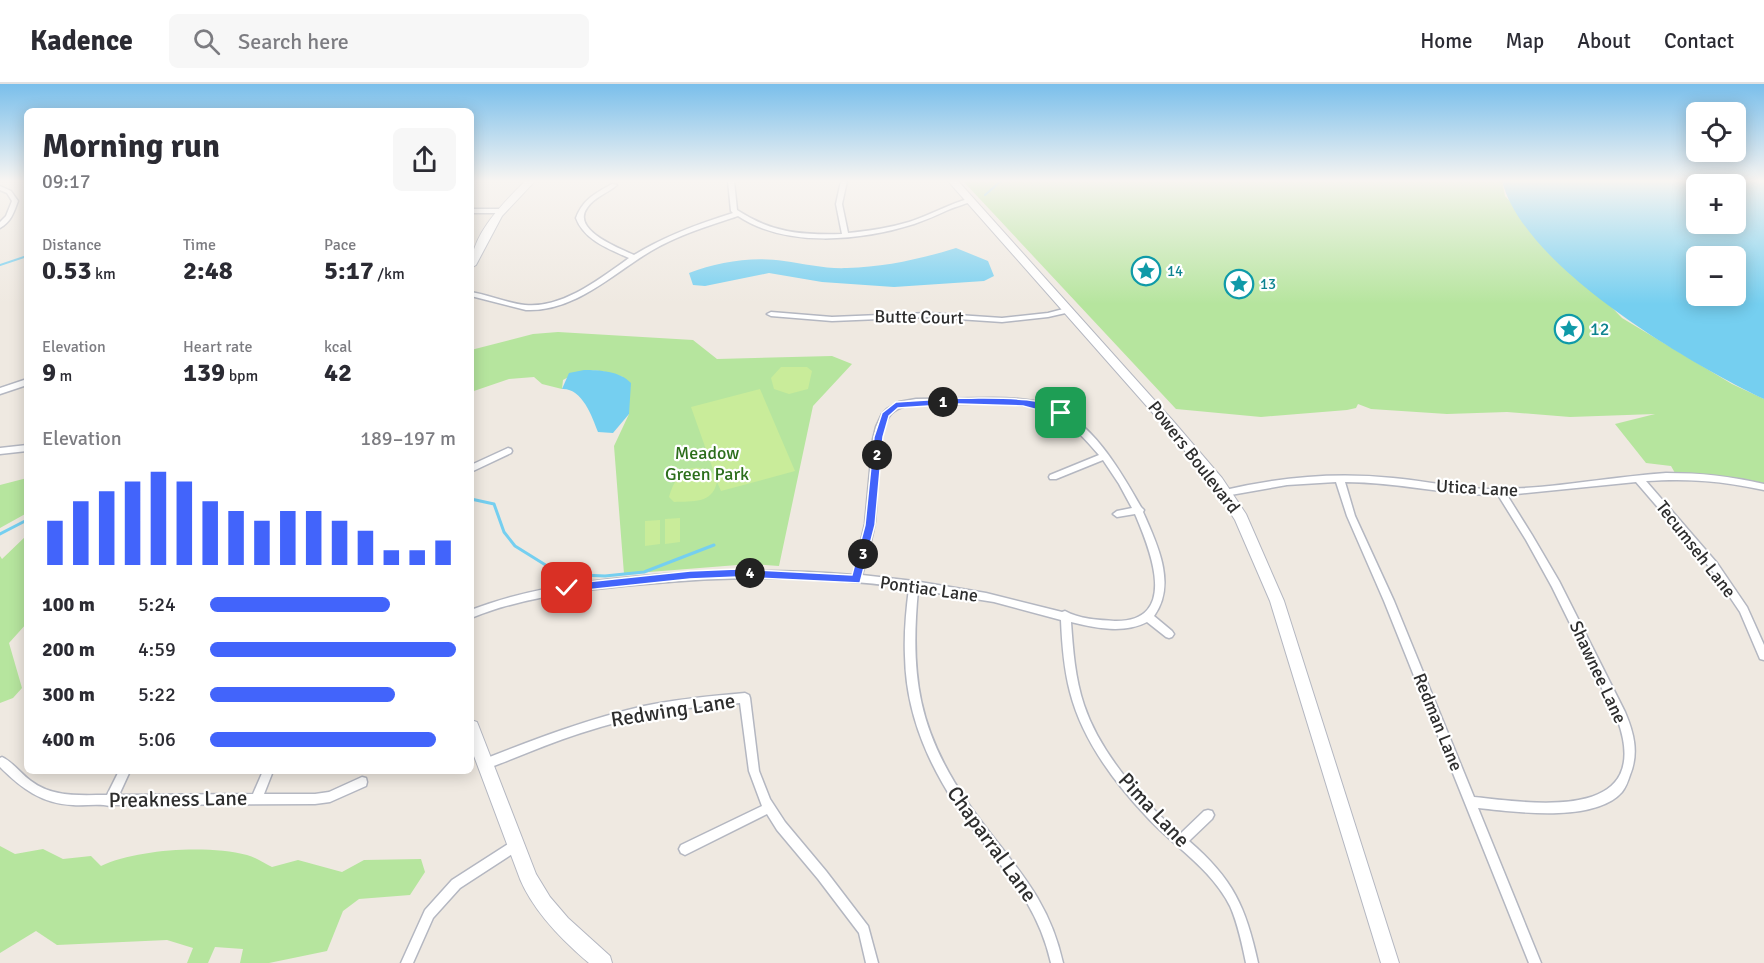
<!DOCTYPE html>
<html lang="en">
<head>
<meta charset="utf-8">
<style>
  :root { --surface:#fff; --page:#f7f7f7; --text:#2b2b33; --muted:#7c7c81; --line:#e1e1e2; --accent:#4264fb }
  body { margin:0; font-family:Signika,sans-serif; background:var(--page); color:var(--text); height:100vh; display:flex; flex-direction:column; font-size:22px; white-space:nowrap }
  * { box-sizing:border-box; margin:0 }
  p { font-size:20px; color:var(--muted) }
  .icon { flex:none; width:33px; height:33px; fill:none; stroke:currentColor; stroke-width:2; stroke-linecap:round; stroke-linejoin:round }
  .map { position:relative; flex:1; overflow:hidden }
  .panel { position:absolute; left:24px; top:24px; width:450px; height:666px; display:flex; flex-direction:column; background:var(--surface); border-radius:9px; box-shadow:0 3px 15px #0003 }
  .panel>* { flex:none }
  .buttons { position:absolute; left:1686px; top:18px; display:grid; gap:12px }
  .buttons a { display:grid; place-items:center; width:60px; height:60px; border-radius:9px; background:var(--surface); box-shadow:0 3px 15px #0003; font-size:30px }
  .pin { position:absolute; display:grid; place-items:center; width:51px; height:51px; color:#fff; margin:-26px; border-radius:12px; box-shadow:0 3px 9px #0006 }
  .km { position:absolute; width:30px; height:30px; margin:-15px; border-radius:50%; background:#222; color:#fff; font-size:16px; line-height:30px; text-align:center }
  .round { display:grid; place-items:center; flex:none; width:63px; height:63px; border-radius:9px; background:var(--page) }
  .head { display:flex; align-items:center; justify-content:space-between; height:102px; padding:0 18px }
  h1 { font-size:33px; font-weight:700; line-height:45px }
  .metrics { display:grid; grid-template-columns:repeat(3,1fr); gap:9px; height:102px; padding:6px 18px }
  .metrics div { display:grid; align-content:center }
  .metrics b { font-size:26px; font-weight:700 }
  .metrics small { font-size:16px; font-weight:400 }
  .metrics p { font-size:16px }
  .chart { height:168px; padding:12px 18px }
  .chart p { display:flex; justify-content:space-between }
  .chart svg { width:100%; height:108px; margin-top:6px; stroke:var(--accent); stroke-width:6 }
  ul { padding:0 18px; list-style:none; font-size:20px }
  li { display:grid; grid-template-columns:96px 72px 1fr; align-items:center; height:45px }
  li i { height:15px; border-radius:8px; background:var(--accent) }
  header { display:flex; align-items:center; gap:36px; box-sizing:border-box; height:84px; padding:0 30px; background:var(--surface); border-bottom:2px solid var(--line) }
  header strong { font-size:28px }
  nav { display:flex; gap:33px; margin-inline-start:auto; font-size:21px }
  .search { width:420px; height:54px; background:var(--page); display:flex; align-items:center; gap:15px; box-sizing:border-box; padding:0 21px; border-radius:9px; color:var(--muted); font-size:22px }
  .map>svg:first-child { display:block }
</style>
</head>
<body>
<header>
<strong>Kadence</strong>
<div class="search"><svg class="icon" aria-label="search" viewBox="0 0 24 24"><circle cx="10" cy="10" r="6"/><path d="M15 15l6 6"/></svg>Search here</div>
<nav><a>Home</a><a>Map</a><a>About</a><a>Contact</a></nav>
</header>
<div class="map">
<svg width="1764" height="879" viewBox="0 0 1764 879">
  <rect width="100%" height="100%" fill="#efe9e1"/>
  <path fill="#b6e59e" d="M963 97H1502L1505 112 1622 234 1732 300 1764 315V407C1734 396 1707 391 1675 389L1671 382 1646 379 1615 340 1655 330 1570 333 1507 328 1447 330 1371 325 1358 320 1356 324 1347 326 1261 333 1176 325Z
    M558 248 693 256 717 275 832 272 852 280 813 322 779 482 750 480 624 490 614 362 629 330 623 293C597 285 589 283 563 296L562 305 542 300 534 293 509 295 471 308V266L533 250Z
    M27 394V429L0 444V401Z
    M27 451V539L9 559 22 604 13 614 0 619V472L2 475Z
    M0 762 15 770 43 765 63 775 91 772 101 782C138 765 207 761 247 771 255 773 264 779 272 783L298 776 342 788 364 776 421 775 425 788 410 811 359 815 343 827 327 867 269 879H240L243 865 215 863 208 879H187L193 864 167 856 57 861 36 847 0 869Z"/>
  <path fill="#c9ec9a" d="M781 283H807L812 287 808 305 789 310 774 305 771 294Z
    M760 305 795 387 721 407 717 398C712 420 693 417 674 418L669 413C676 389 691 374 715 391L691 323Z
    M680 434V458L665 460V435Z
    M660 436V460L645 462V437Z"/>
  <path fill="#75cff0" fill-rule="evenodd" d="M1502 97H1764V315C1687 278 1524 183 1502 97ZM1736 100V140H1696V100ZM1696 172H1736V212H1696Z
    M956 164 988 177 994 192 984 197 894 203 822 198 769 189 705 202 693 201 689 189C718 178 752 172 784 177 805 180 826 185 847 184 884 183 921 175 956 164Z
    M584 286C599 286 620 287 631 299L629 330 613 349 598 348C592 332 582 304 562 305L569 289Z"/>
  <g fill="none" stroke-linecap="round" stroke-linejoin="round">
    <path stroke="#75cff0" stroke-width="2" d="M985 111 1001 97
      M0 181 27 172"/>
    <path stroke="#75cff0" stroke-width="3" d="M471 415 494 420 504 448 515 462 560 490 605 492 644 488 714 461
      M0 450 27 436"/>
    <g stroke="#b4b7c1" stroke-width="3">
      <path id="street" d="M728 97H734L737 126C772 149 801 151 842 150L836 120 841 97H847L842 120 848 149C869 147 889 144 909 138 930 131 949 120 971 114L974 116C967 120 957 122 948 126 937 131 926 136 914 140 861 157 786 164 738 132 708 142 678 151 651 167 612 190 575 228 526 226L471 212V208C489 211 507 219 525 221 562 225 601 194 629 174 609 165 584 156 576 134 583 115 596 109 612 100L617 101C608 109 594 113 587 124 571 146 619 164 634 171 665 152 698 140 733 129L731 127Z
        M0 102 11 107 18 117C14 128 11 138 0 144V138L6 132 12 117 7 109 0 106Z
        M471 125H501L504 127 501 129H471Z
        M1067 224 1071 226 1070 228 1048 233 1002 238 928 233 832 237 771 232 767 230 771 228 832 233 928 229 1002 234 1048 229Z
        M27 295V301L0 310V304Z
        M993 314C1011 314 1031 315 1048 321 1091 335 1120 386 1141 423L1144 426 1143 428C1157 460 1177 500 1154 532L1172 547 1174 550 1172 553 1169 554 1166 553 1147 538C1124 550 1095 544 1071 538 1073 566 1075 594 1084 621 1100 669 1142 717 1180 750L1204 727 1208 726 1212 727 1214 731 1212 735 1189 757C1233 795 1246 823 1258 879H1246C1242 860 1238 840 1230 822 1211 784 1173 762 1146 732 1113 697 1082 655 1070 608 1064 585 1062 560 1061 536L994 518 918 506C910 591 918 647 968 719 1007 776 1047 807 1063 879H1051C1039 827 1014 798 983 758 940 704 906 643 905 572 904 550 906 527 909 504 823 492 732 491 645 500 600 504 554 509 510 521 497 524 484 529 471 534V526C523 506 578 498 633 493 706 486 779 485 853 491L865 440 873 355 876 343 882 330 887 325 899 318 916 315ZM993 319C1048 321 1063 329 1099 371L1050 391 1049 393 1050 395H1056L1103 376 1119 400 1132 424 1117 427 1113 430 1117 433 1135 430C1150 465 1180 538 1115 537 1099 536 1079 535 1065 527L1062 528 986 509 914 497 862 491C867 474 872 456 875 437 878 412 874 346 892 329 897 324 903 323 909 321Z
        M27 361V367L0 370V364Z
        M508 364 511 365 512 367 511 369 471 388V381Z
        M1666 389C1702 389 1729 392 1764 400V406C1722 397 1689 394 1646 397L1717 479 1747 523 1764 561V576L1760 575 1740 528 1711 485 1636 398 1507 411 1532 451 1559 497 1625 628C1634 649 1639 669 1630 691 1628 697 1626 703 1622 708 1595 739 1515 728 1478 724L1541 879H1529L1384 517 1347 432 1336 398 1287 401 1225 412 1221 409 1225 406C1280 393 1337 388 1393 394 1425 397 1456 404 1488 405 1547 406 1607 393 1666 389ZM1345 398C1396 398 1446 411 1498 411L1526 456 1552 503 1618 637C1654 739 1532 719 1474 713L1394 517 1355 432Z
        M745 609 749 611 750 614 759 687 770 715 785 738 826 787 868 842 878 879H866L859 849 818 795 777 746 767 730 685 771 681 769 679 765 681 761 762 722 749 687 740 619C686 622 633 632 581 649 549 659 518 673 486 685L482 684 481 680 482 676C535 655 588 635 644 622 678 615 711 612 745 609Z
        M2 673C13 678 21 690 31 697 53 714 81 711 107 711L119 687H130L119 711 253 710 263 687H273L264 710H315L329 708 362 693 366 694 367 698 366 702 330 718 315 720 113 721 110 722C98 719 85 722 73 721 42 720 21 704 0 683V674Z
        M516 755 520 757 522 761 520 765 460 804 433 834 413 879H401L425 826 452 796Z"/>
    </g>
    <g stroke="#b4b7c1" stroke-width="2">
      <path id="secondary" d="M525 97H535L502 132 476 181 471 184C471 150 503 120 525 97Z
        M948 97H958L1174 338 1222 394 1246 430 1284 517 1399 879H1381L1270 517 1235 436 1212 400 1166 344Z
        M471 636 477 638 479 643 536 790 550 813 568 834 610 872 612 879H589C562 856 534 828 520 795L471 664Z"/>
    </g>
    <use href="#street" fill="#fff" fill-rule="evenodd"/>
    <use href="#secondary" fill="#fff" fill-rule="evenodd"/>
  </g>
  <linearGradient id="sky" x2="0" y2="1"><stop stop-color="#7abfeb"/><stop offset="0.44" stop-color="#f8f5f2"/><stop offset="1" stop-color="#f8f5f2" stop-opacity="0"/></linearGradient>
  <rect width="1764" height="220" fill="url(#sky)"/>
  <path fill="#4264fb" stroke="#fff" stroke-width="1.5" d="M959 314C987 315 1044 310 1066 329L1061 332 1023 322 959 320 898 324 889 332 883 353 875 441 860 499 737 493 690 495 567 508 562 504 567 500 690 487 737 485 852 491 865 441 874 353 882 329 896 318Z"/>
  <defs>
    <g id="sight-ring" transform="scale(1.5)"><circle r="9.5" fill="#fff" stroke="#0f9aa8" stroke-width="1.5"/><path d="M0-6L1.8-2.2L6-1.7L2.9 1.2L3.7 5.4L0 3.3L-3.7 5.4L-2.9 1.2L-6-1.7L-1.8-2.2Z" fill="#0f9aa8"/></g>
  </defs>
  <g fill-rule="evenodd">
    <use href="#sight-ring" x="1146" y="187"/>
    <use href="#sight-ring" x="1239" y="200"/>
    <use href="#sight-ring" x="1569" y="245"/>
  </g>
  <g text-anchor="middle" dominant-baseline="central" stroke-width="4.5" stroke-linejoin="round" paint-order="stroke">
    <g font-size="15" fill="#0d838f" stroke="#fff" text-anchor="start">
      <text x="1167" y="187">14</text>
      <text x="1260" y="200">13</text>
    </g>
    <g font-size="18" fill="#2e2e2e" stroke="#fff">
      <text transform="translate(919 233) rotate(1)">Butte Court</text>
      <text transform="translate(1194 373) rotate(52)">Powers Boulevard</text>
      <text transform="translate(1477 404) rotate(3)">Utica Lane</text>
      <text transform="translate(1696 465) rotate(52)">Tecumseh Lane</text>
      <text transform="translate(929 505) rotate(8)">Pontiac Lane</text>
      <text transform="translate(1598 588) rotate(65)">Shawnee Lane</text>
      <text transform="translate(1438 638) rotate(68)">Redman Lane</text>
    </g>
    <g font-size="18" fill="#0d838f" stroke="#fff" text-anchor="start">
      <text x="1590" y="245">12</text>
    </g>
    <g font-size="18" fill="#2c6e1b" stroke="#fff">
      <text x="707" y="369">Meadow<tspan x="707" dy="21">Green Park</tspan></text>
    </g>
    <g font-size="21" fill="#2e2e2e" stroke="#fff">
      <text transform="translate(673 626) rotate(-9)">Redwing Lane</text>
      <text transform="translate(178 715) rotate(-1)">Preakness Lane</text>
      <text transform="translate(1154 726) rotate(47)">Pima Lane</text>
      <text transform="translate(992 760) rotate(54)">Chaparral Lane</text>
    </g>
  </g>
</svg>
<div class="buttons">
<a><svg class="icon" aria-label="locate" viewBox="0 0 24 24"><circle cx="12" cy="12" r="6"/><path d="M12 2v4M12 18v4M2 12h4M18 12h4"/></svg></a>
<a>+</a>
<a>−</a>
</div>
<div class="pin" style="left:1061px;top:329px;background:#1e9e55"><svg class="icon" aria-label="arrive" viewBox="0 0 24 24"><path d="M6 21V4h12l-3 4 3 4H6"/></svg></div>
<div class="pin" style="left:567px;top:504px;background:#d93025"><svg class="icon" aria-label="check" viewBox="0 0 24 24"><path d="M5 12l5 5 9-10"/></svg></div>
<b class="km" style="left:943px;top:318px">1</b>
<b class="km" style="left:877px;top:371px">2</b>
<b class="km" style="left:863px;top:470px">3</b>
<b class="km" style="left:750px;top:489px">4</b>
<section class="panel">
<div class="head"><div><h1>Morning run</h1><p>09:17</p></div><a class="round"><svg class="icon" aria-label="share" viewBox="0 0 24 24"><path d="M12 15V3M7 8l5-5 5 5M5 13v7h14v-7"/></svg></a></div>
<div class="metrics">
<div><p>Distance</p><b>0.53<small> km</small></b></div>
<div><p>Time</p><b>2:48</b></div>
<div><p>Pace</p><b>5:17<small> /km</small></b></div>
</div>
<div class="metrics">
<div><p>Elevation</p><b>9<small> m</small></b></div>
<div><p>Heart rate</p><b>139<small> bpm</small></b></div>
<div><p>kcal</p><b>42</b></div>
</div>
<div class="chart"><p><span>Elevation</span>189–197 m</p>
<svg viewBox="0 0 160 44" preserveAspectRatio="none"><path d="M5 44V26M15 44V18M25 44V14M35 44V10M45 44V6M55 44V10M65 44V18M75 44V22M85 44V26M95 44V22M105 44V22M115 44V26M125 44V30M135 44V38M145 44V38M155 44V34"/></svg>
</div>
<ul>
<li><b>100 m</b>5:24<i style="width:73%"></i></li>
<li><b>200 m</b>4:59<i style="width:100%"></i></li>
<li><b>300 m</b>5:22<i style="width:75%"></i></li>
<li><b>400 m</b>5:06<i style="width:92%"></i></li>
</ul>
</section>
</div>
</body>
</html>
